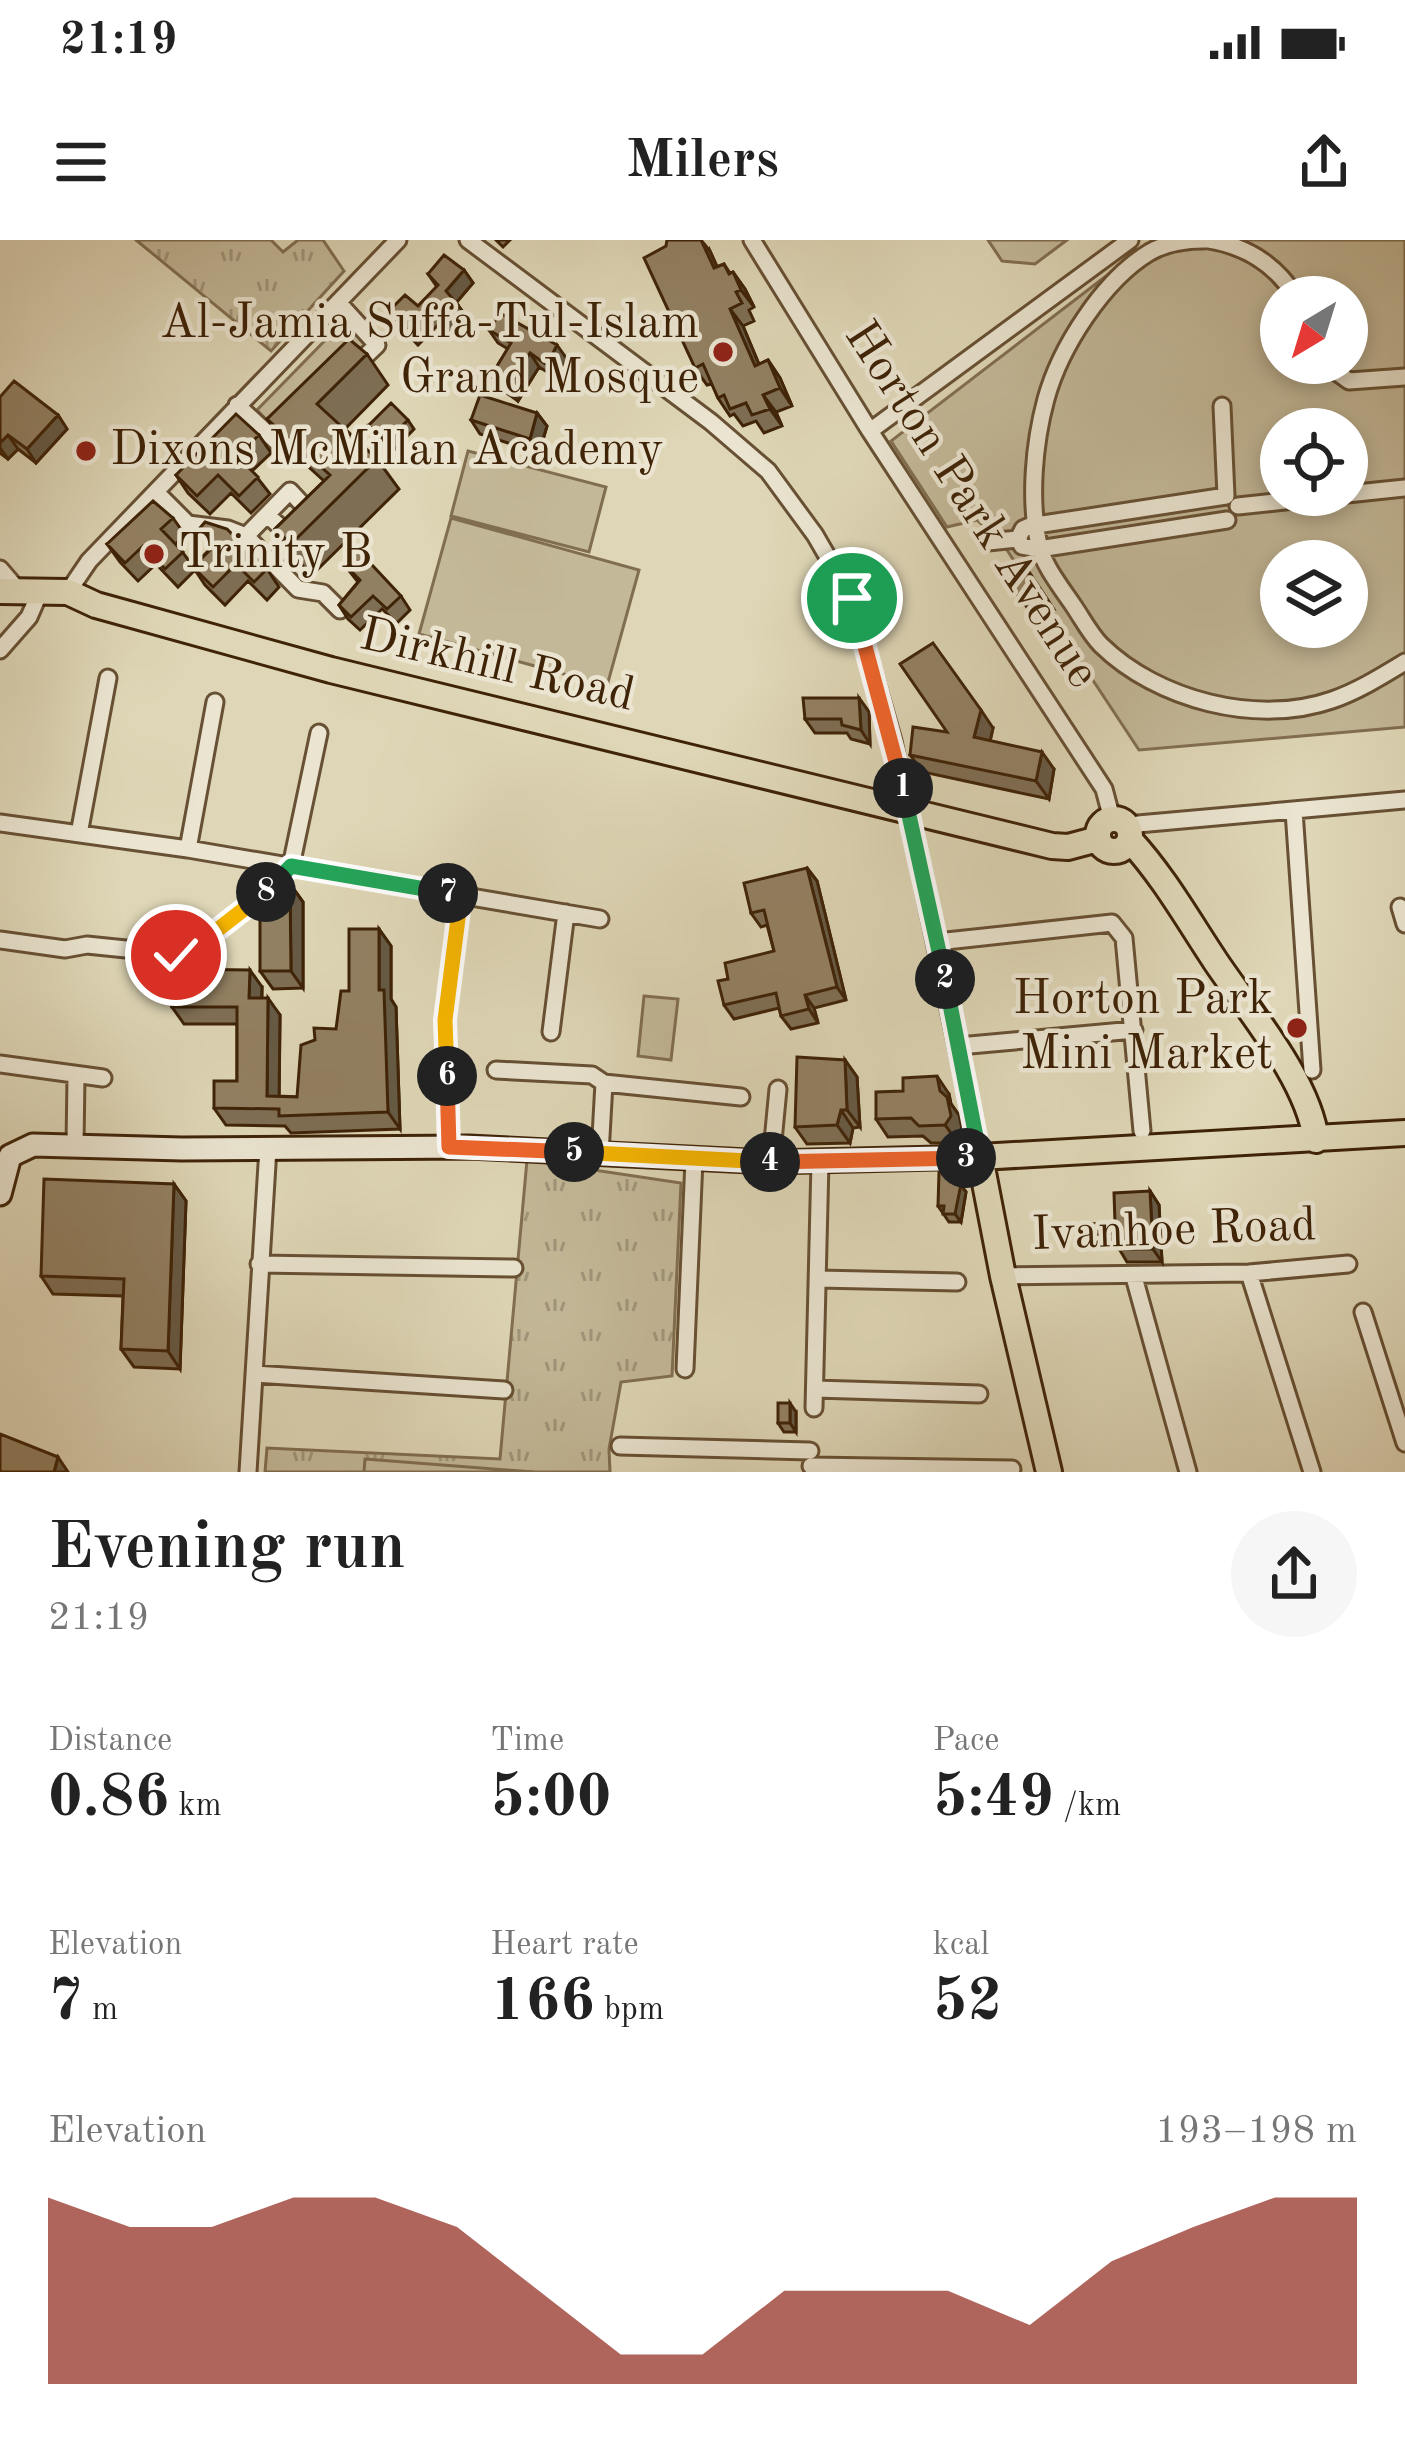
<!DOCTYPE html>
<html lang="en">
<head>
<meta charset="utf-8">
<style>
  :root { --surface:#fff; --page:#f6f6f6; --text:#222; --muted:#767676; --accent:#8f2418 }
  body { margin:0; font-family:"Old Standard TT",serif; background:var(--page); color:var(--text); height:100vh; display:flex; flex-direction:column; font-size:45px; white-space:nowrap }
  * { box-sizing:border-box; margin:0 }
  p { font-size:39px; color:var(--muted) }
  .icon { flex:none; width:66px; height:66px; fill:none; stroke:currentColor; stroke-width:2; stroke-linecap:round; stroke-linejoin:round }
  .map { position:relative; height:1232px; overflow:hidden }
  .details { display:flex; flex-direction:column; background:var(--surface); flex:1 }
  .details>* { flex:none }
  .needle { width:78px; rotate:218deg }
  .buttons { position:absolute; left:1260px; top:36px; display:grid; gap:24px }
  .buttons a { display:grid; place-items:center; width:108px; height:108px; border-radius:50%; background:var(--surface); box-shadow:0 6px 18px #0003; font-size:60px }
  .pin { position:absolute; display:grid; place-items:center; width:102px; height:102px; color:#fff; margin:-51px; border:6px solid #fff; border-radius:50%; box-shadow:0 3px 12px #0007 }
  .km { position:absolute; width:60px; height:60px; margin:-30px; border-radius:50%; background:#222; color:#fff; font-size:33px; line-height:60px; text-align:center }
  .round { display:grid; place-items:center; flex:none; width:126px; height:126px; border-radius:63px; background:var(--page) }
  .head { display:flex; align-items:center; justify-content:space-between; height:204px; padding:0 48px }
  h1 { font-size:66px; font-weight:700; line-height:90px }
  .stats { display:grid; grid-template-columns:repeat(3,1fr); gap:18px; height:204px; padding:12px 48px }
  .stats div { display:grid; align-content:center }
  .stats b { font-size:60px; font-weight:700 }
  .stats small { font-size:33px; font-weight:400 }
  .stats p { font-size:33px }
  .chart { height:336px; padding:24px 48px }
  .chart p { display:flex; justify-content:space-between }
  .chart svg { width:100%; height:216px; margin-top:12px; fill:var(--accent); opacity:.7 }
  .status { display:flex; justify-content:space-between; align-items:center; height:84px; padding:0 60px; background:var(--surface); direction:ltr }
  .status svg { height:33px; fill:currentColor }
  header { display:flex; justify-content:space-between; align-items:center; height:156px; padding:0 48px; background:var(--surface); font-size:54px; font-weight:700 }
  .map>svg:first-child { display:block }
</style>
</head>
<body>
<div class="status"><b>21:19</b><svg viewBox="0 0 49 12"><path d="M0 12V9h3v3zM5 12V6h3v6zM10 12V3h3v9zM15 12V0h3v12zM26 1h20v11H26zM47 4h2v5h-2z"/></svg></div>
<header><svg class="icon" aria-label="menu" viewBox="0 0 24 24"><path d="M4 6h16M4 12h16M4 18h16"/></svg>Milers<svg class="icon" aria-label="share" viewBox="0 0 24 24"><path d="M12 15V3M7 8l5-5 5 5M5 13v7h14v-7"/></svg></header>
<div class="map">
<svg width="1405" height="1232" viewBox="0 0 1405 1232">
  <defs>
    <pattern id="grass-tufts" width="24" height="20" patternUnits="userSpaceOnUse" patternTransform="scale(3)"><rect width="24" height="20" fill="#c3b898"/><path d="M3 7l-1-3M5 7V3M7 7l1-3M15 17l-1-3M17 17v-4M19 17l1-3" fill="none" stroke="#a0957a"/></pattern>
  </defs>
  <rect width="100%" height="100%" fill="#ded6b6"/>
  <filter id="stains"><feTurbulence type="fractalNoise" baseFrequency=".00167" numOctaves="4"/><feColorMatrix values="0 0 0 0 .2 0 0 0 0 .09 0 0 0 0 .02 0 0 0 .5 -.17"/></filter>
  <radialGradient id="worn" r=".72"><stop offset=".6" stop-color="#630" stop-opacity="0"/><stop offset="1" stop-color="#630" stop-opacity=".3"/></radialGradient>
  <path fill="url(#grass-tufts)" stroke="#816e50" stroke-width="3" d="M136 0H271L283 12 298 0H323L344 31 271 111Z
    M527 920 681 943 672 1136 621 1142 609 1209 610 1232H265L267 1208 500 1219Z"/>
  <path fill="#c3b898" stroke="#816e50" stroke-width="3" fill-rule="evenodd" d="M988 0H1067L1035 24 1002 21Z
    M1153 0H1405V487L1139 510 1001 301 977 280 947 287 891 201ZM1281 57H1347V123H1281ZM1281 189H1347V255H1281ZM1281 321H1347V387H1281Z
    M347 78 372 104 280 194 257 170Z
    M468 211 606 247 589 312 451 276Z
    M451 278 639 330 607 446 419 394Z
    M644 756 678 759 671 820 638 816Z
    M365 1219 534 1232H364Z"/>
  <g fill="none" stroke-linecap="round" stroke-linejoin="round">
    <g stroke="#675033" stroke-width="21">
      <path id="street" d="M468 0 711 182 768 231 815 295 852 359 893 501 980 917
        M752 0 870 191 1104 549 1112 579
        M1203 0C1185 0 1166 3 1150 12 1103 40 1060 108 1046 159 1034 203 1029 260 1039 305 1043 325 1063 350 1075 368 1083 380 1091 395 1101 405 1157 460 1257 486 1332 460 1358 451 1382 436 1405 422
        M1209 0C1246 6 1276 25 1296 57
        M338 62 377 105 355 126
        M1324 123 1349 141 1405 137
        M237 165 278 203 296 185
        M1222 166 1226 256 1030 286 1023 289 1018 299 1022 306 1039 309 1227 280
        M870 191 1130 0
        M156 252 188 284 228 289 246 296 298 349 323 353 340 370
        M1347 254 1405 248
        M1238 266 1341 255
        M267 275 293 298
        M246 296 290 251 314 277
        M988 302 1018 299
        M0 329 18 350
        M68 352 89 321 398 0
        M0 410 29 377 39 354
        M1294 571 1312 830
        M0 583 188 609 600 679
        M1138 584 1405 560
        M79 594 108 438
        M188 609 215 462
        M1400 667 1405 684
        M0 700 65 709 87 705 184 715 278 642 291 626 319 493
        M937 702 1112 683 1124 698 1142 891
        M551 792 566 673
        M959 806 1134 790
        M0 824 103 838
        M496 830 592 835 604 843
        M75 905 76 836
        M449 907 445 780 461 655
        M600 914 604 843 741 857
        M771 922 778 849
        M259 1024 514 1028
        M1249 1033 1312 1232
        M1003 1036 1249 1033 1348 1024
        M1134 1037 1188 1232
        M818 1039 957 1042
        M1363 1072 1405 1203
        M685 1129 694 920
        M254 1134 504 1150
        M815 1149 979 1154
        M814 1168 820 922
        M620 1206 810 1211
        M811 1226 1012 1229
        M248 1232 268 908"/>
    </g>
    <g stroke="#3f2307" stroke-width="27">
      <path id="secondary" d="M10 916 33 905 182 909 469 907 771 922 980 917
        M0 954 10 916"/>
    </g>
    <g stroke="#3f2307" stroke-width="30">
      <path id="primary" d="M0 351 68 352 96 365 331 430 1052 606 1068 607 1098 599
        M1098 595a16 16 0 1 1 32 0a16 16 0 1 1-32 0Z
        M1130 600C1164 637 1188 680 1216 722 1249 771 1309 841 1316 900
        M1049 1232 1003 1036 980 917 1405 893"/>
    </g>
    <use href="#street" stroke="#eae4d0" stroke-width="15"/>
    <use href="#secondary" stroke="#eae4d0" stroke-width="21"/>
    <use href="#primary" stroke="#ded6b6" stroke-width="24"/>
  </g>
  <path fill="#7e6e54" stroke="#3f2307" stroke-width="3" d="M496 0H510L503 7Z
    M710 11 717 27 724 24 730 33 733 32 745 49 754 67 749 70 754 81 743 86 759 124 768 120 780 138 792 166 776 172 782 186 764 193 756 181 743 186 734 174 730 176 718 158 712 144 707 145 695 128Z
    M464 30 473 43 456 63 468 79 451 97 438 85 418 105 399 85 389 71 418 66 437 47 428 34Z
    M489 90 567 119 557 138 539 127 518 161 501 149 491 136 508 109 498 103Z
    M367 114 388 145 345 189 377 219 399 249 312 335 297 320 275 289 324 241 289 209 267 179Z
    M0 157 58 175 67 189 36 223 18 209 8 219 0 213Z
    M537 173 547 186 539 213 480 194 471 180Z
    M408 180 414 189 393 211 369 185Z
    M259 195 271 213 252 231 270 254 251 273 231 253 210 274 188 253 176 235Z
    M173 278 185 295 176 304 193 326 213 306 200 288 267 329 279 347 267 360 248 341 225 365 205 345 195 330 178 347 156 324 138 341 120 322 107 304Z
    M343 323 401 356 410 370 397 383 382 369 360 390 348 379 339 365 358 342Z
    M1029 332 1053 368 1038 363 1029 370 1010 344Z
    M859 458 869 472 870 504 851 499 847 493H815L805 479Z
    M993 488 990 501 1054 529 1049 559 923 532 910 515 947 492Z
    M807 628 817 641 846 760 814 768 818 783 791 789 781 776 779 768 734 779 724 765 728 739 774 711 767 685 761 687 751 673Z
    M290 644 303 662V748L273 749 260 731Z
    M379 689 391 706V759L396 767 400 889 291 893 285 886 226 885 214 868 237 841V784H184L172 767 262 747V758L280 775 279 856 297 857 315 800 336 789 349 751Z
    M845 820 857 837 860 887 853 888 850 903 807 904 795 887Z
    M903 851 949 854 951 864 959 875 963 894 958 903H931L923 896 888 897 876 879Z
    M963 941V948L966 952 961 982H949L938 966Z
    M174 944 186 961 180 1129 134 1127 121 1109 123 1056 53 1054 41 1036Z
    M1150 951 1159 965 1162 1022H1127L1118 1007 1101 1008 1091 995 1115 983Z
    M796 1172V1192H784L778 1183Z"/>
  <path fill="#665a45" stroke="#3f2307" stroke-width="3" d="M701 0 710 11 726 46 714 28Z
    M464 30 473 43 455 64 446 51Z
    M733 32 745 49 754 67 741 50Z
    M458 65 468 79 451 97 442 84Z
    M730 69 743 86 767 144 755 126Z
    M557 105 567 119 557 138 547 125Z
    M530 113 539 127 518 161 508 147Z
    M768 120 780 138 792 166 780 148Z
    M763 155 776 172 782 186 770 169Z
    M537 173 547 186 539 213 530 199Z
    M58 175 67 189 36 223 27 209Z
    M8 195 18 209 8 219 0 208V203Z
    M859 458 869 472 870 504 861 490Z
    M981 470 993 488 987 515 974 497Z
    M1042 512 1054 529 1049 559 1036 541Z
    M807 628 817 641 846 760 837 747Z
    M290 644 303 662V748L291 731Z
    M379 689 391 706V759L396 767 400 889 388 872 379 750Z
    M250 730 262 747 261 775 249 758Z
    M805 755 814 768 818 783 809 769Z
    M268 758 280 775 279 869 267 856Z
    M845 820 857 837 860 887 847 870Z
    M937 836 949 854 951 864 959 875 963 894 958 903 945 885Z
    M841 870 853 888 850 903 837 885Z
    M958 933 963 941V948L966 952 961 982 955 974Z
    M174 944 186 961 180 1129 168 1111Z
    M1150 951 1159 965 1162 1022 1153 1009Z
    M790 1163 796 1172V1192L790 1183Z
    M58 1217 68 1232H54Z"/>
  <path fill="#928062" stroke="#3f2307" stroke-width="3" d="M667 0H701L714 28 724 24 729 34 733 32 741 50 736 52 742 63 730 69 755 126 768 120 780 148 763 155 770 169 752 175 746 163 730 169 724 155 718 158 703 124 695 128 644 18 666 6Z
    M444 15 464 30 446 51 458 65 442 84 428 71 409 91 389 71 405 55 418 66 438 45 428 34Z
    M500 73 557 105 547 125 530 113 508 147 491 136 511 103 489 90Z
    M349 99 367 114 317 164 377 219 291 304 275 289 330 235 267 179Z
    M14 141 58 175 27 209 8 195 0 203V157Z
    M480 155 537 173 530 199 471 180Z
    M391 163 408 180 386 202 369 185Z
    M236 174 259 195 237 216 258 237 239 256 218 235 197 256 176 235Z
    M153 261 173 278 161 289 183 312 165 329 143 306 125 323 107 304Z
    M205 282 227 289 267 329 254 342 236 324 213 347 193 327 216 304 200 288Z
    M358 310 401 356 387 369 373 356 351 377 339 365 360 340 343 323Z
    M1029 332 1047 359 1032 354 1022 361 1010 344Z
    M933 403 981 470 974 497 1042 512 1036 541 910 515 913 487 947 492 900 424Z
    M803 458H859L861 490 842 485 841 479H805Z
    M807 628 837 747 805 755 809 769 781 776 776 753 724 765 718 741 728 739 725 723 774 711 764 670 751 673 744 643Z
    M290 644 291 731H260V645Z
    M349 689H379V750H384L388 872 279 876V869L214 868V841H237V767H172V729L250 730 249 758H268L267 856 297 857 301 805 315 800 314 788 336 789 341 751H349Z
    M797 817 845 820 847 870H841L837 885 795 887Z
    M937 836 940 851 947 857 951 876 945 885 919 886 911 878 876 879V852L903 851V838Z
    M939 932 958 933 957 944H961L955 974H943L944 966H938Z
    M44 939 174 944 168 1111 121 1109 124 1039 41 1036Z
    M1150 951 1153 1009H1118L1117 993 1091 995V984L1115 983 1114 953Z
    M778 1163H790V1183H778Z
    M0 1194 58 1217 54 1232H0Z"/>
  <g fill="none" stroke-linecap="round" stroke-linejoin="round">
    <g stroke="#fff" stroke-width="24">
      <path id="split-1" d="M852 358 903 548"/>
    </g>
    <g stroke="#fff" stroke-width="24">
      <path id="split-2" d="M903 548 945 739"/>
    </g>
    <g stroke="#fff" stroke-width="24">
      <path id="split-3" d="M945 739 980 917 966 918"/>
    </g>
    <g stroke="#fff" stroke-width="24">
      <path id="split-4" d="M770 922 966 918"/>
    </g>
    <g stroke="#fff" stroke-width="24">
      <path id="split-5" d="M574 912 770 922"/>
    </g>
    <g stroke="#fff" stroke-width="24">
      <path id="split-6" d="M447 836 449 907 574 912"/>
    </g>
    <g stroke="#fff" stroke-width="24">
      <path id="split-7" d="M447 836 445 780 461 655 448 653"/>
    </g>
    <g stroke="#fff" stroke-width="24">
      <path id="split-8" d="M266 652 291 626 448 653"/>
    </g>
    <g stroke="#fff" stroke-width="24">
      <path id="split-9" d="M176 715 184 716 266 652"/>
    </g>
    <use href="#split-1" stroke="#f0652b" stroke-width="15"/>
    <use href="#split-2" stroke="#22a559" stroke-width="15"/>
    <use href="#split-3" stroke="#22a559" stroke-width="15"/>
    <use href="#split-4" stroke="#f0652b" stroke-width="15"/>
    <use href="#split-5" stroke="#f5b400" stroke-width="15"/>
    <use href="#split-6" stroke="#f0652b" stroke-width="15"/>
    <use href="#split-7" stroke="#f5b400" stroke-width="15"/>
    <use href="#split-8" stroke="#22a559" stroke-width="15"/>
    <use href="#split-9" stroke="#f5b400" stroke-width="15"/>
  </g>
  <g fill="#8f2418" stroke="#eae4d0" stroke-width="4.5">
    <circle cx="723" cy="112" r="12"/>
    <circle cx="86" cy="211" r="12"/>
    <circle cx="154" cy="314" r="12"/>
    <circle cx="1297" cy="788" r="12"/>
  </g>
  <g text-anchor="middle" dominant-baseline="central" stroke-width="9" stroke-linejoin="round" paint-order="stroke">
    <g font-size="48" fill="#3f2307" stroke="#eae4d0" text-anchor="end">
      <text x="699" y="84">Al-Jamia Suffa-Tul-Islam<tspan x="699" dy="55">Grand Mosque</tspan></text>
      <text x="110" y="211" text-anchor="start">Dixons McMillan Academy</text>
      <text x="178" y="314" text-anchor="start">Trinity B</text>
      <text x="1273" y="760">Horton Park<tspan x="1273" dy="55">Mini Market</tspan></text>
    </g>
    <g font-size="48" fill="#3f2307" stroke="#eae4d0">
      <text transform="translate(971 265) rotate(57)">Horton Park Avenue</text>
      <text transform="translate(497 426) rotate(13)">Dirkhill Road</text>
      <text transform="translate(1174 991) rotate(-2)">Ivanhoe Road</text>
    </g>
  </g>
  <rect width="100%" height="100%" filter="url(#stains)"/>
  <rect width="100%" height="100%" fill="url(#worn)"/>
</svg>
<div class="buttons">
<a><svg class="needle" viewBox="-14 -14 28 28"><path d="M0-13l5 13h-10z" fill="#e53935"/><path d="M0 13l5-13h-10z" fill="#767676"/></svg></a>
<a><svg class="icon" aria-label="locate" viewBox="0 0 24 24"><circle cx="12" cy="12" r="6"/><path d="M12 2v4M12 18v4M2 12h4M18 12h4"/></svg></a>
<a><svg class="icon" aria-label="layers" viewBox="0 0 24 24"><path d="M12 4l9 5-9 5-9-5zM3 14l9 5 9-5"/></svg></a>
</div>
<div class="pin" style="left:852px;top:358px;background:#1e9e55"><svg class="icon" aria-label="arrive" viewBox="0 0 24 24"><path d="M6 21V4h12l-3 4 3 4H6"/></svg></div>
<div class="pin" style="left:176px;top:715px;background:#d93025"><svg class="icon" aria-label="check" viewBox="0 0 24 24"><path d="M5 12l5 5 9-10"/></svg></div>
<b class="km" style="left:903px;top:548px">1</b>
<b class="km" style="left:945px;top:739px">2</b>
<b class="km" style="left:966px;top:918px">3</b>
<b class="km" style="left:770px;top:922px">4</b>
<b class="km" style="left:574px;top:912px">5</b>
<b class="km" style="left:447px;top:836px">6</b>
<b class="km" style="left:448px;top:653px">7</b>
<b class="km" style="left:266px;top:652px">8</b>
</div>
<section class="details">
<div class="head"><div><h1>Evening run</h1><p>21:19</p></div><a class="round"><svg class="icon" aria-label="share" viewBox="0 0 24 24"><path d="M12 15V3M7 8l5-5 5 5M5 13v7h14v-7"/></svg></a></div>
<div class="stats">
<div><p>Distance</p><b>0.86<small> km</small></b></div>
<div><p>Time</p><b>5:00</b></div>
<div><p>Pace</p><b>5:49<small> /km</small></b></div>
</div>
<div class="stats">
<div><p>Elevation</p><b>7<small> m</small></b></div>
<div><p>Heart rate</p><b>166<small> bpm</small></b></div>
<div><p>kcal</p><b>52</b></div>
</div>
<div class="chart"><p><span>Elevation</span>193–198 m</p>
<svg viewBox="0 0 160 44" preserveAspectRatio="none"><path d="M0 44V6L10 12L20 12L30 6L40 6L50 12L60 25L70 38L80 38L90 25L100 25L110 25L120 32L130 19L140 12L150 6L160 6V44z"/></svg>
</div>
</section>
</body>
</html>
